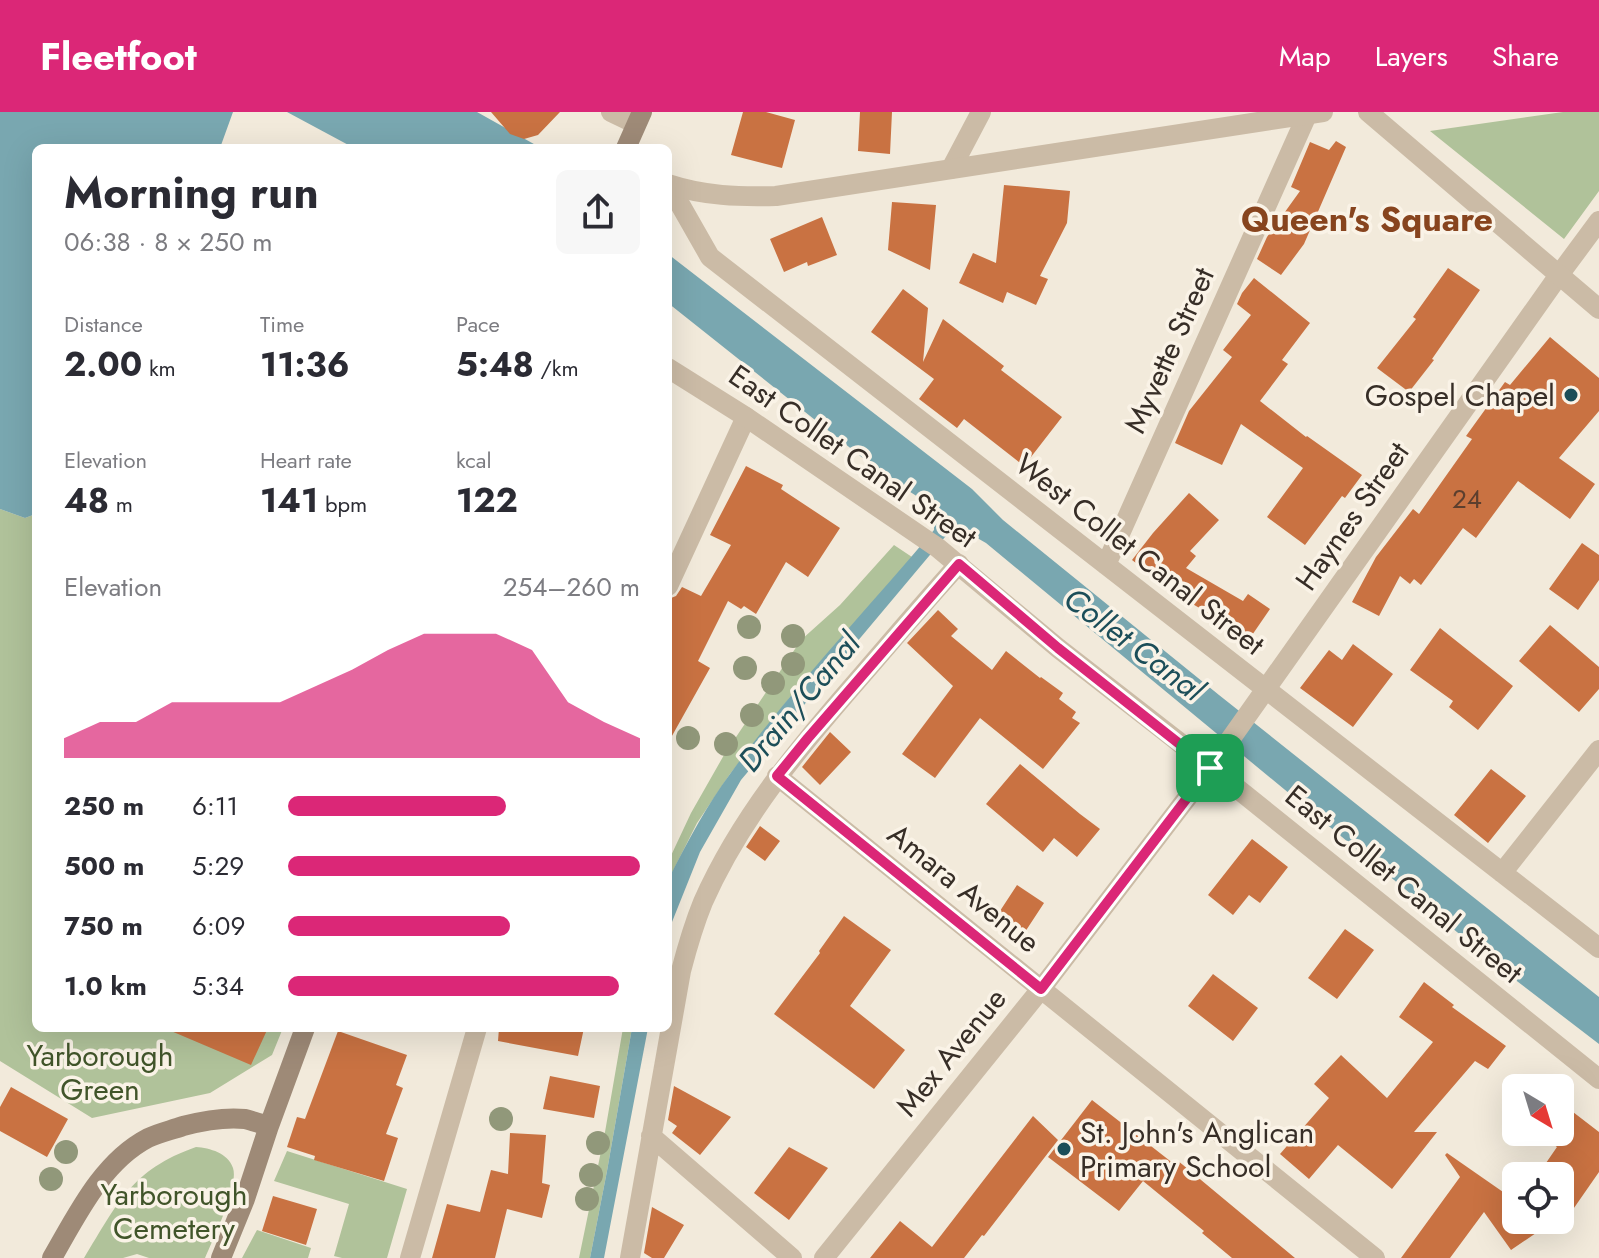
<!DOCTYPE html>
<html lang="en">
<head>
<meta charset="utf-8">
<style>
  :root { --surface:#fff; --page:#f7f7f7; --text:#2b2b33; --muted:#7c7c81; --accent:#db2777 }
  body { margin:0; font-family:Jost,sans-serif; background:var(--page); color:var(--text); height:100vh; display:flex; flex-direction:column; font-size:30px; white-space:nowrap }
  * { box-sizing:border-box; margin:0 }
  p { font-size:26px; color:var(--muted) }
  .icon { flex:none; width:44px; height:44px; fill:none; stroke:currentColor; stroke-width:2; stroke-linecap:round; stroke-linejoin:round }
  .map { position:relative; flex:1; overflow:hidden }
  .sheet { position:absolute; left:32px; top:32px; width:640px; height:888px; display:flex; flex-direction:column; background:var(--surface); border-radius:12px; box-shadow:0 8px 32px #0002 }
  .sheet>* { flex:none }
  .needle { width:52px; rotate:142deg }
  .tools { position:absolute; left:1502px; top:962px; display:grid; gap:16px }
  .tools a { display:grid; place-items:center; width:72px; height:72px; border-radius:12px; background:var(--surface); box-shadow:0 8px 32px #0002; font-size:40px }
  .pin { position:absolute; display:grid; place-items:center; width:68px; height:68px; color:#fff; margin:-34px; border-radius:16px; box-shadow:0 4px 12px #0006 }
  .round { display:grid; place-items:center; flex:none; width:84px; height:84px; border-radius:12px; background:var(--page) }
  .headline { display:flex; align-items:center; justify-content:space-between; height:136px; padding:0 32px }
  h1 { font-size:44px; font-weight:700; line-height:60px }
  .stats { display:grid; grid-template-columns:repeat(3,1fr); gap:12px; height:136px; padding:8px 32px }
  .stats div { display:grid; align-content:center }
  .stats b { font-size:34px; font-weight:700 }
  .stats small { font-size:22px; font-weight:400 }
  .stats p { font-size:22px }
  .chart { height:224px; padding:16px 32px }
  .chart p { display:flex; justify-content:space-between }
  .chart svg { width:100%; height:144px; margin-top:8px; fill:var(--accent); opacity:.7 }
  ul { padding:0 32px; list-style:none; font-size:26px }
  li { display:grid; grid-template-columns:128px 96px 1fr; align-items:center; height:60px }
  li i { height:20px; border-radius:10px; background:var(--accent) }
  header { display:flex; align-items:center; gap:48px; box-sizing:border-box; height:112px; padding:0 40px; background:var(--accent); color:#fff }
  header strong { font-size:38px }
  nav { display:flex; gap:44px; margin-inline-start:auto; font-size:28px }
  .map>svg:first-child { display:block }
</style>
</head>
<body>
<header>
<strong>Fleetfoot</strong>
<nav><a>Map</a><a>Layers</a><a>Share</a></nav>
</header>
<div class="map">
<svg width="1599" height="1146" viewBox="0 0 1599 1146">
  <rect width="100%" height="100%" fill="#f2eadb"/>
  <path fill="#b0c29a" d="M1563 0H1599V79L1564 127 1430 19Z
    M0 397 25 406 33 403 36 398V916H283L272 943 210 981 92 1006 0 949Z
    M894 433 912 445 791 584 730 662 697 711 668 769V750L691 701 724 643 801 528 840 493Z
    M623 916H632L607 1059 590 1146H579L605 1020Z
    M196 1035C210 1036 228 1041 233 1056 239 1074 213 1127 205 1146H149L137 1142 123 1146H84C118 1091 131 1058 196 1035Z
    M287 1039 407 1077 387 1146H342L334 1144 349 1092 274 1069Z
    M257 1118 311 1136 308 1146H242Z"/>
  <path fill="#79a7b0" d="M0 0H233L220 36H36V398L33 403 25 406 0 397Z
    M287 0H477L541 36H354Z
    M668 142 972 377 1003 408 1219 583 1599 885V932L1509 863 986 431 965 419 945 425 741 668 700 740 668 820V769L671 762C689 727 707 693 730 662 792 576 866 499 934 418V395L888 366 668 191Z
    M632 916H648L604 1146H590L607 1059Z"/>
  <path fill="#c97242" d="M491 0H560L538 23 524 27 510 22Z
    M743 0H766L795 8 782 56 731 43Z
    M860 0H892L890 42 858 39Z
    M1336 29 1346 35 1304 132 1281 163 1257 147 1267 125 1300 79 1291 75 1310 30 1329 38Z
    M1004 73 1070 79 1067 111 1040 164 1048 167 1036 193 1007 180 1003 191 959 171 973 141 996 151Z
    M892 90 936 93 930 158 888 138Z
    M822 105 837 143 808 154 807 150 784 160 770 127Z
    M1448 156 1480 178 1432 247 1434 248 1409 280 1377 256 1416 207 1413 205Z
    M1254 166 1310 211 1282 248 1288 252 1260 289 1306 325 1307 324 1362 363 1345 386 1342 384 1305 433 1267 405 1303 356 1241 312 1222 353 1175 331 1189 299 1232 245 1223 238 1251 203 1237 192 1242 181Z
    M903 177 928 196 923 250 943 207 1004 254 1001 258 1062 305 1024 354 964 307 957 316 919 287 934 267 871 220Z
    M1550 225 1599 266V299L1559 346 1595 372 1570 407 1518 369 1476 426 1463 416 1421 473 1414 467 1410 472 1400 464 1379 504 1352 490 1376 445 1413 397 1419 402 1472 327 1466 324 1505 270 1510 273Z
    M746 354 783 373 781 377 840 416 808 465 786 450 756 502 744 494 741 497 728 489 698 549 710 556 668 631V493L671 486 676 484 682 475 701 484 731 433 710 423Z
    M1189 381 1219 408 1190 439 1196 444 1186 456 1243 489 1248 482 1270 497 1248 529 1213 504 1179 484 1132 448 1153 421Z
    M1582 431 1599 443V468L1578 498 1549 477Z
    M938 498 958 517 951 524 992 558 1006 539 1040 566 1041 565 1063 581 1059 587 1076 600 1072 606 1080 611 1043 657 980 606 935 666 902 642 953 574 907 531Z
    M1550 513 1599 555V577L1579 600 1519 549Z
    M1440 516 1513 574 1478 618 1449 595 1453 589 1410 558Z
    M1353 532 1393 562 1353 615 1300 576 1329 538 1342 548Z
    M830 620 851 640 820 673 802 655Z
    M1020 652 1080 702 1100 717 1077 745 1054 726 1043 740 986 692Z
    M1491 657 1526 684 1488 731 1454 703Z
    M760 714 780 729 765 749 746 735Z
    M1252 727 1288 755 1260 791 1249 783 1233 803 1208 783Z
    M1017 773 1044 791 1025 820 998 802Z
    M844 804 891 838 850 894 905 938 874 977 774 902 820 841 819 839Z
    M1345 817 1374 838 1337 887 1308 866Z
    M1213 862 1258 896 1233 929 1188 894Z
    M1424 870 1454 893 1452 895 1506 934 1488 957 1475 949 1414 1020H1437L1392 1077 1338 1033 1309 1067 1280 1042 1329 986 1314 972 1341 943 1387 986 1433 930 1399 905Z
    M164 916H268L251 953Z
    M499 916H584L578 944 498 929Z
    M338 919 407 943 396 973 403 976 386 1022 398 1026 384 1069 314 1048 315 1044 287 1035 297 1005 305 1007Z
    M550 964 600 974 594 1006 543 997Z
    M674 974 731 1005 700 1043 672 1021 677 1014 668 1008Z
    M11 975 68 1007 47 1045 0 1019V995Z
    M1092 988 1174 1052 1177 1048 1295 1146H1232L1202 1121 1204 1119 1143 1069 1119 1099 1048 1045Z
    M1560 990 1599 1020V1060L1567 1106 1563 1102 1560 1104V1064H1537L1557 1035 1536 1020H1560Z
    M1033 1004 1058 1028 984 1124 982 1123 964 1146H870L900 1109 932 1135Z
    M510 1021 546 1023 542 1071 550 1073 542 1106 507 1097 495 1146H432L447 1092 480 1100 491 1058 508 1062Z
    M789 1035 828 1056 789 1108 754 1081Z
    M1447 1041 1516 1089V1108H1555L1511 1138 1484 1100 1450 1146H1401L1460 1065 1445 1043Z
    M273 1084 317 1097 306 1133 262 1119Z
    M652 1095 684 1113 664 1146H652L644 1141Z"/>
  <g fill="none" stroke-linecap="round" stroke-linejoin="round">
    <path stroke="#cbbba6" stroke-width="20" d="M611 0 636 12
      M951 57 981 0
      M669 73 710 145 1599 836
      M1106 453 1307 3
      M668 474 746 305
      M777 664 1375 1146
      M1502 761 1599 638
      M651 1024 792 1146
      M410 1146 477 916
      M630 1146 681 859C687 836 694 812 703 790 741 704 802 632 863 562 895 525 926 488 959 452
      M824 1146 1041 877 1210 656 1559 163 1599 109"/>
    <path stroke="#cbbba6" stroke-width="20" d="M1368 0 1599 197
      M668 72C704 84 739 85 776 84L1323 0
      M668 256 746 305 938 436 1058 536 1193 641 1599 967"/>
    <path stroke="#9e8a77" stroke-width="20" d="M626 36 642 0
      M52 1146C77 1103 102 1050 148 1026 159 1021 172 1018 183 1014 202 1009 226 1005 245 1007 253 1009 261 1012 269 1014
      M221 1146 245 1087 269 1014 305 916"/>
  </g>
  <g fill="#91987a">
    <circle cx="749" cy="515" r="12"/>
    <circle cx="793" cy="524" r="12"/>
    <circle cx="793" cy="552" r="12"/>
    <circle cx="745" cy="556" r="12"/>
    <circle cx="773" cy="571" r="12"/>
    <circle cx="752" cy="603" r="12"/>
    <circle cx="688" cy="626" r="12"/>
    <circle cx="726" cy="632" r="12"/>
    <circle cx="501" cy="1007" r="12"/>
    <circle cx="598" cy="1031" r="12"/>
    <circle cx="66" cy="1040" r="12"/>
    <circle cx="591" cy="1063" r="12"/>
    <circle cx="51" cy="1067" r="12"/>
    <circle cx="587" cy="1087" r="12"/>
  </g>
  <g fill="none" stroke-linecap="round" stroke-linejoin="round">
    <g stroke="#fff" stroke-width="16">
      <path id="route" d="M959 452 1058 536 1210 656 1041 877 777 664 808 626Z"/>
    </g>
    <use href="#route" stroke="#db2777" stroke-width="10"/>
  </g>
  <g fill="#1c4e59" stroke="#faf3e7" stroke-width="3">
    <circle cx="1571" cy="283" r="8"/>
    <circle cx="1064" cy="1037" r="8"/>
  </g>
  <g text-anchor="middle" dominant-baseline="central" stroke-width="7" stroke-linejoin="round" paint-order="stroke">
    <g font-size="26" fill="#5c3f2e">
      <text x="1467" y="387">24</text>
    </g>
    <g font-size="30" fill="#372e27" stroke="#faf3e7">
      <text transform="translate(1169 238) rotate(-66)">Myvette Street</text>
      <text transform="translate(853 344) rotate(35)">East Collet Canal Street</text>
      <text transform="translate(1352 404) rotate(-55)">Haynes Street</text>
      <text transform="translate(1140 442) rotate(38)">West Collet Canal Street</text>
      <text transform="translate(1404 772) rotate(39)">East Collet Canal Street</text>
      <text transform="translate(964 776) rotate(39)">Amara Avenue</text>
      <text transform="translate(951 940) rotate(-51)">Mex Avenue</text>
    </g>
    <g font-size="30" fill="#372e27" stroke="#faf3e7" text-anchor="end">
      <text x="1555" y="283">Gospel Chapel</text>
      <text x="1080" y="1020" text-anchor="start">St. John's Anglican<tspan x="1080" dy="34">Primary School</tspan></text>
    </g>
    <g font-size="30" fill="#41552a" stroke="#faf3e7">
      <text x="100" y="943">Yarborough<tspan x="100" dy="34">Green</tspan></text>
      <text x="174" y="1082">Yarborough<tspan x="174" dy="34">Cemetery</tspan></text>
    </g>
    <g font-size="32" font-style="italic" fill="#1c4e59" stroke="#faf3e7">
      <text transform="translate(1134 532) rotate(37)">Collet Canal</text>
      <text transform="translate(799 590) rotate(-50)">Drain/Canal</text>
    </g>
    <g font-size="34" font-weight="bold" fill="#87441e" stroke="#faf3e7">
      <text x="1367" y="107">Queen's Square</text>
    </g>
  </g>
</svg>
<div class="tools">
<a><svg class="needle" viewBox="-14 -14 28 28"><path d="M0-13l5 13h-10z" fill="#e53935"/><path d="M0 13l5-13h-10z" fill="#7c7c81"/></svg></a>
<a><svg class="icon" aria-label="locate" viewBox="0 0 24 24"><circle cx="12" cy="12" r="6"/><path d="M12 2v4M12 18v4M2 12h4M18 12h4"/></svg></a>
</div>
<div class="pin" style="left:1210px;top:656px;background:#1e9e55"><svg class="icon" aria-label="arrive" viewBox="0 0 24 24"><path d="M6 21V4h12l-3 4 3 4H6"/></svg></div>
<section class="sheet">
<div class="headline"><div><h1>Morning run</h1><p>06:38 · 8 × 250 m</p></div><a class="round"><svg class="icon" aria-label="share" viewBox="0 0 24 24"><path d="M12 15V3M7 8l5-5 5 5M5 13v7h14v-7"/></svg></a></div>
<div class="stats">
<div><p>Distance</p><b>2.00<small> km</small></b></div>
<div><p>Time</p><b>11:36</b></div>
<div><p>Pace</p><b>5:48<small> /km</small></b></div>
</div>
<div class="stats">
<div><p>Elevation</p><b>48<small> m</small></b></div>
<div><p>Heart rate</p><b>141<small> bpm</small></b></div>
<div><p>kcal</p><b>122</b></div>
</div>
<div class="chart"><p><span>Elevation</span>254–260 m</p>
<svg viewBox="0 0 160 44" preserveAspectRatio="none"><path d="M0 44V38L10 33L20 33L30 27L40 27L50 27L60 27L70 22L80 17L90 11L100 6L110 6L120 6L130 11L140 27L150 33L160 38V44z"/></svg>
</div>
<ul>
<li><b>250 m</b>6:11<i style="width:62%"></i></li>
<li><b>500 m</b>5:29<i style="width:100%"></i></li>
<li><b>750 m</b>6:09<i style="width:63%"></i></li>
<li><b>1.0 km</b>5:34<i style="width:94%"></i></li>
</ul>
</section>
</div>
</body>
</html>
